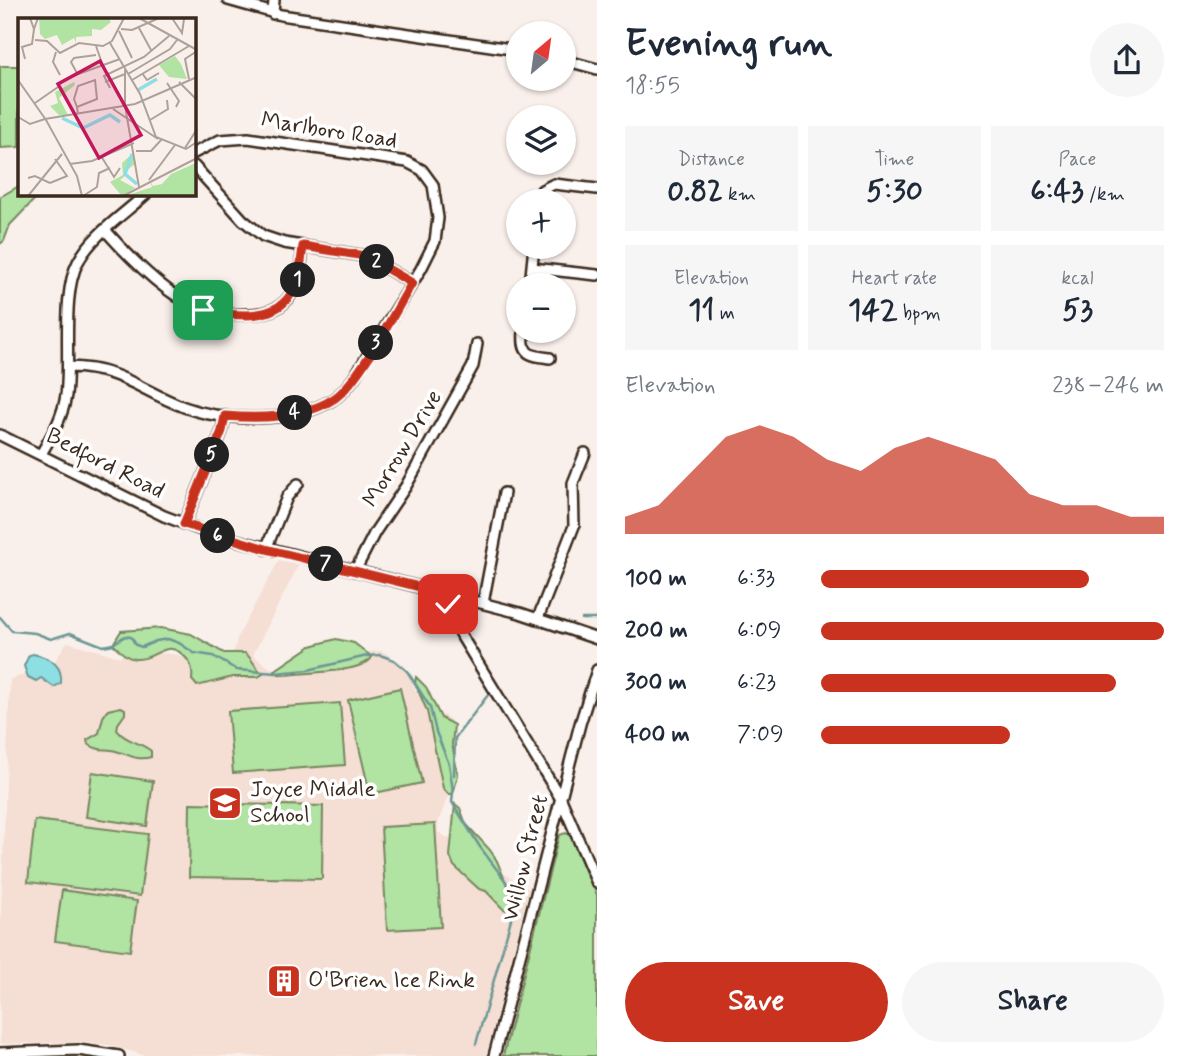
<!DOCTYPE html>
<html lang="en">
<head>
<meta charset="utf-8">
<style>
  :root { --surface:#fff; --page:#f6f6f7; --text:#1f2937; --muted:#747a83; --accent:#c8321e }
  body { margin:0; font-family:Mynerve,sans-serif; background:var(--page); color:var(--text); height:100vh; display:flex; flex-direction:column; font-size:26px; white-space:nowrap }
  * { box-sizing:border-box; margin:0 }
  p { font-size:23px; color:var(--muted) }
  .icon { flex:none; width:38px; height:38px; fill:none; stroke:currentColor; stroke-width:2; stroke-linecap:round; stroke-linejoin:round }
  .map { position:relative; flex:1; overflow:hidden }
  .details { display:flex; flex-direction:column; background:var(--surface); width:595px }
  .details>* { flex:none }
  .needle { width:46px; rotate:29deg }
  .fabs { position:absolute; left:506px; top:21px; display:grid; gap:14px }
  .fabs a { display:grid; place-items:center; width:70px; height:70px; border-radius:50%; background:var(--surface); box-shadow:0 2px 5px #0004; font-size:35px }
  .pin { position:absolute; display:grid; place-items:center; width:60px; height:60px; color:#fff; margin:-30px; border-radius:14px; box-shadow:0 4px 10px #0006 }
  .km { position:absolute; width:35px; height:35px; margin:-18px; border-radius:50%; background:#222; color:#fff; font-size:19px; line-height:35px; text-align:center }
  .round { display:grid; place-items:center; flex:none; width:74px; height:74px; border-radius:37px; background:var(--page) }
  .headline { display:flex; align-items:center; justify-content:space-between; height:119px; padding:0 28px }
  h1 { font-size:38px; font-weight:800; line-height:52px }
  .figures { display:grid; grid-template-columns:repeat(3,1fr); gap:10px; height:119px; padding:7px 28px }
  .figures div { display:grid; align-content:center; border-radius:0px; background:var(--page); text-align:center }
  .figures b { font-size:30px; font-weight:800 }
  .figures small { font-size:19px; font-weight:400 }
  .figures p { font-size:19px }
  .chart { height:196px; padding:14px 28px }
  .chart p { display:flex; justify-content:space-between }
  .chart svg { width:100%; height:126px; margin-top:7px; fill:var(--accent); opacity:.7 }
  .cta { display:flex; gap:14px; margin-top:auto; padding:14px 28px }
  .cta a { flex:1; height:80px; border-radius:42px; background:var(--accent); color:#fff; font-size:28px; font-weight:800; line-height:80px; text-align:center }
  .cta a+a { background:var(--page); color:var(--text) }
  ul { padding:0 28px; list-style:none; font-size:23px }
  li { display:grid; grid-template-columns:112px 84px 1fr; align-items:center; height:52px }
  li i { height:18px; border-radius:9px; background:var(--accent) }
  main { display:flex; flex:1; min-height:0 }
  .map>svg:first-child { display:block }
</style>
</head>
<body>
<main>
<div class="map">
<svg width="597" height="1056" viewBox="0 0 597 1056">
  <rect width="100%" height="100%" fill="#faf0eb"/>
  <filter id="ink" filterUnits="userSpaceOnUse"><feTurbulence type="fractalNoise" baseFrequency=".0143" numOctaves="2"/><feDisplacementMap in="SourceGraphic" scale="14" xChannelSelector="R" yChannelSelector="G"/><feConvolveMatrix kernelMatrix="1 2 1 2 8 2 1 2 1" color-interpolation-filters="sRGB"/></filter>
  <g filter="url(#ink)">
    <path fill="#f5ded3" d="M279 560 299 564 253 655 270 668 275 669 376 651H382L400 662 410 673 414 688 420 695 422 703 450 719 455 728 450 748 451 788 439 820 438 832 529 889 486 1056H146L114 1046 85 1042 0 1044V936L10 679 51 667 67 642 120 657 125 652 161 653 179 655 191 662 229 667 238 636Z"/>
    <path fill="#b1e3a3" stroke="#768660" stroke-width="2" d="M0 66H19V147L0 148Z
      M19 186V194H35L34 200 10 225 4 241 0 244V197Z
      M161 628 191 634 224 653H245C253 659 255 668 263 674L258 677H233L197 686 192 680C193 672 192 665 187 659 166 635 157 661 136 659 127 659 119 650 113 644L121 631Z
      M336 639 354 643 372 657C364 673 305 672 286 675L279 674 274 671 311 646Z
      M416 677 426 687 441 718 454 725 452 744 458 775 453 794H448L443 788 427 711 415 683Z
      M400 688 422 783 370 794 348 700Z
      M340 703 345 765 233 773 228 711Z
      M121 707 125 709V714L118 724 117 730C125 741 140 742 151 751V757C135 762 126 752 111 750 101 749 97 750 88 744L87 740 99 733 103 717 108 710Z
      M92 772 153 781 147 826 86 817Z
      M190 803 323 806 322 879 189 877Z
      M455 804 460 808 466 824 490 850 497 861 511 895 509 911 503 909 486 891 479 889 454 866 450 856Z
      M35 820 148 834 140 896 28 882Z
      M435 824 441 927 387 930 381 827Z
      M566 833 574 839 597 895V1056H503L559 835Z
      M62 890 137 901 130 951 55 941Z"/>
    <path fill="#8ddfe4" stroke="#6c9795" stroke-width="2" d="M33 654C49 657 63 665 61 683L54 687 41 678 36 681 28 677 24 666 29 655Z"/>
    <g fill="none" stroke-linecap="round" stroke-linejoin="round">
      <path stroke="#6c9795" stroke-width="2.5" d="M0 617 12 631 35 633 51 639 70 633 103 646 113 644 125 636 131 637 136 645 142 647 156 641 168 639 179 643 194 653 213 656 237 670 276 673 308 670 367 656 380 655 394 660 407 671 430 707 436 732 449 764 453 791
        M582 619H597
        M454 775 455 738 488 695
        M453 792 452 802 480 847 510 887 511 919 476 1044"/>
      <g stroke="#3b2a1e" stroke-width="14">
        <path id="minor" d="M228 0 281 15 518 50
          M273 14 274 0
          M564 60 597 69
          M194 166 243 220 263 236 284 243 365 256 412 283
          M539 201 542 190 554 184 597 189
          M106 231C130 258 172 301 207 311 221 315 236 315 251 314 294 313 300 281 303 246
          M532 268 597 275
          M530 285 534 247
          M524 331C522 355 528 355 550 358
          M69 367C121 368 139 390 184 407 224 422 295 423 332 400 341 395 348 386 354 378L421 269 435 241 438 218 433 185 422 170 407 162 248 138 220 140 194 153
          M0 435 164 516 209 533 520 613 597 639
          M41 454C52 435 63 417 66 395 71 358 61 294 78 262 92 235 123 215 146 194
          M184 524 222 431 225 416
          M266 549 287 497 298 484
          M355 571 375 532 406 486 473 366 477 344
          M448 594V609L456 627 561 799 597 883
          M483 603 504 493
          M538 618 574 526 573 483 585 453
          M0 1053 78 1050 119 1056
          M494 1056 580 724 597 670"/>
      </g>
      <use href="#minor" stroke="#fff" stroke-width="9"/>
    </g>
  </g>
  <g fill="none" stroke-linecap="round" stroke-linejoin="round" filter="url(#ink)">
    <g stroke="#fff" stroke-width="14">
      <path id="route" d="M203 310C217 314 232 315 247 315 293 314 299 284 303 246L365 256 412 283C395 312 359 381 335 398 304 419 260 419 225 416L222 431 184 524 266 549 448 594V604"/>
    </g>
    <use href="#route" stroke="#c8321e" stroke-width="9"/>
  </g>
  <defs>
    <g id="school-square" transform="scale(1.75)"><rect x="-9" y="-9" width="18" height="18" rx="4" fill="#c8321e" stroke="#fff"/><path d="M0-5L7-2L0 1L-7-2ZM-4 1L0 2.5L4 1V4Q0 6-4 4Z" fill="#fff"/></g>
    <g id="building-square" transform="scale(1.75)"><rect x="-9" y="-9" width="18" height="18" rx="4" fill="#c8321e" stroke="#fff"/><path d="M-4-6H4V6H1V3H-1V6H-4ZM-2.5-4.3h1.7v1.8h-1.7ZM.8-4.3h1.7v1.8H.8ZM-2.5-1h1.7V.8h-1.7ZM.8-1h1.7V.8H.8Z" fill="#fff"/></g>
  </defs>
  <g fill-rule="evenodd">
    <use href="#school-square" x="225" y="803"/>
    <use href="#building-square" x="284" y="981"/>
  </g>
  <g text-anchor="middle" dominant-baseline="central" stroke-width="7" stroke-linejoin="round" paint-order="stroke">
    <g font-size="23" fill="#3b2a1e" stroke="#fff">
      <text transform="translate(329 131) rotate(9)">Marlboro Road</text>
      <text transform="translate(403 449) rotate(-59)">Morrow Drive</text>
      <text transform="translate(105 464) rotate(27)">Bedford Road</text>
      <text transform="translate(526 858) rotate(-76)">Willow Street</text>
    </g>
    <g font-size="23" fill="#3b2a1e" stroke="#fff" text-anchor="start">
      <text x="250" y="790">Joyce Middle<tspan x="250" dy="26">School</tspan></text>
      <text x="308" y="981">O'Brien Ice Rink</text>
    </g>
  </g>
  <g transform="translate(18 18)">
    <rect width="178" height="178" fill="#faf0eb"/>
    <path d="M21 0H90L93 4 83 12 74 11V18L58 19V25L56 20 44 27 39 17 27 21 22 16ZM157 38 163 46 169 61 151 59 141 47ZM56 64 57 67 41 80 50 97H41L32 88 40 85 37 74ZM115 135 118 145 107 154 118 166 107 158 102 162 117 170 104 178 92 164 105 157 104 145ZM178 145V178L113 176 134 169 132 163 135 168 144 166 153 156Z" fill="#b1e3a3"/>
    <path fill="none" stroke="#8ddfe4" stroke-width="3.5" d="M120 72 139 61M44 100 65 110 92 97 102 104M114 136 107 156 119 166"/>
    <path fill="none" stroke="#aea199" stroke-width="2" d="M12 0 16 11 20 0M121 0 179 32M154 0 164 15 166 1M121 10 133 32M103 11 114 12 141 0M101 13 114 40M17 22 29 23 42 35 61 25 85 28 94 23 106 0M92 25 122 76 138 119 168 131 179 124M78 28 85 48M38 34 35 44 42 57M7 41 4 29 14 26 16 11M107 52V88L121 169M124 55 129 62 141 55M110 56 152 31 159 22M60 57 53 44 56 40 78 37M52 59 102 41M171 61 167 41 179 33M0 62 28 102 59 158 64 178M114 62 171 28M87 64 107 56M161 64 179 82M149 65 161 83 158 89M92 70 86 58 126 39 151 18M17 85 40 69M59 89 56 81 60 68 77 62 79 81 59 89 60 96M95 91 140 121M0 99 12 106 27 101M27 101 117 86 179 59M132 102 150 91 149 82M167 130 179 111M118 133H133L144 121M83 138 96 159 102 150M52 146 74 143 116 125M10 160 17 158 32 165M131 162 157 127M32 165 49 158 37 141M10 178 44 136M65 178 79 169 81 155 92 150M105 178 179 140"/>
    <path fill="#c2185b" fill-opacity="0.15" stroke="#c2185b" stroke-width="3.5" d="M82 43 123 117 81 140 40 66Z"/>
    <rect width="178" height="178" fill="none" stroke="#3b2a1e" stroke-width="3.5"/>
  </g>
</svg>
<div class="fabs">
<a><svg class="needle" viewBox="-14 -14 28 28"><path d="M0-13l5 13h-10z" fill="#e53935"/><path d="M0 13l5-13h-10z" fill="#747a83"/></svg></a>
<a><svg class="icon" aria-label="layers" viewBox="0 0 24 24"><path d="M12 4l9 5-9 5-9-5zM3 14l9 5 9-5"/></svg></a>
<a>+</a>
<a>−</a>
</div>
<div class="pin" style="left:203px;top:310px;background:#1e9e55"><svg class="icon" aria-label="arrive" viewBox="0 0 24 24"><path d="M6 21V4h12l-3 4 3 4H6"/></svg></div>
<div class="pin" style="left:448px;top:604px;background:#d93025"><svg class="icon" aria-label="check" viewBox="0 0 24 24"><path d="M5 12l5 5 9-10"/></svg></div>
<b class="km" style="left:298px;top:280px">1</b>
<b class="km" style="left:377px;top:262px">2</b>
<b class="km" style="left:376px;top:343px">3</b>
<b class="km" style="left:295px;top:413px">4</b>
<b class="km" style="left:212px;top:455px">5</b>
<b class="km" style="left:218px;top:536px">6</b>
<b class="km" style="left:326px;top:564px">7</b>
</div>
<section class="details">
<div class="headline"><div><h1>Evening run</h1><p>18:55</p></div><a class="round"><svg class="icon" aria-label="share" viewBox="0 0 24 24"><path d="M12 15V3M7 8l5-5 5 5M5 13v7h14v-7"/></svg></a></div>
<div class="figures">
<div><p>Distance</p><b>0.82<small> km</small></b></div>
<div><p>Time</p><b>5:30</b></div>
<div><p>Pace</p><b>6:43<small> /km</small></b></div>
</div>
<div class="figures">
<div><p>Elevation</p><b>11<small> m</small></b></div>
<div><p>Heart rate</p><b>142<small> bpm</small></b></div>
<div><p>kcal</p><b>53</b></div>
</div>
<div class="chart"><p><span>Elevation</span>238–246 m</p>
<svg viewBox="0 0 160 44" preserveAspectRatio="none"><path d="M0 44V38L10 34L20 22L30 10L40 6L50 10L60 18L70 22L80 14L90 10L100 14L110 18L120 30L130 34L140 34L150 38L160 38V44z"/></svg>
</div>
<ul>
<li><b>100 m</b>6:33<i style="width:78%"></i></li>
<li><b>200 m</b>6:09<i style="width:100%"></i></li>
<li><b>300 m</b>6:23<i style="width:86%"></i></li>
<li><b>400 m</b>7:09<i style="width:55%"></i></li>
</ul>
<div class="cta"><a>Save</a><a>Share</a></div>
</section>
</main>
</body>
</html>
